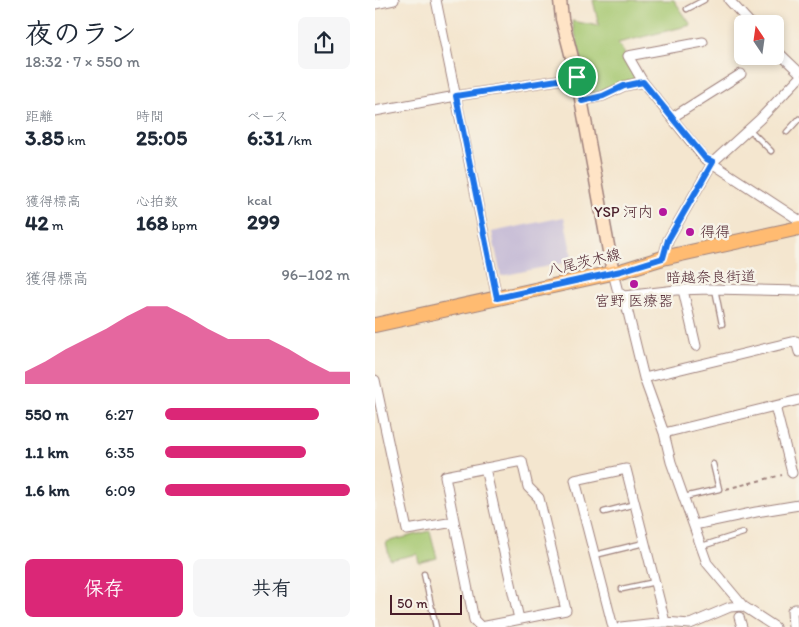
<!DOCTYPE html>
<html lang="ja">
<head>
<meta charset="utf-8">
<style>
  :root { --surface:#fff; --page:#f6f6f7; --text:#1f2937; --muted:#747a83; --accent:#db2777 }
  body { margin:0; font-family:Itim,"Klee One",sans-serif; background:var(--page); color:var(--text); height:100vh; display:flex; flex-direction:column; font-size:19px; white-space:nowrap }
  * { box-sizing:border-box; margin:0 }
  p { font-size:16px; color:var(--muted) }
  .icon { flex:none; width:28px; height:28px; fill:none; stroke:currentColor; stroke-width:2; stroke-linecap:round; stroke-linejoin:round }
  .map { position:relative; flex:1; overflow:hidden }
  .drawer { display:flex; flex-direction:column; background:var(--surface); width:375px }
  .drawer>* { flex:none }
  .needle { width:32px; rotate:347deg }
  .tools { position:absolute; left:359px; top:15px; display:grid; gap:10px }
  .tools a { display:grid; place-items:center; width:50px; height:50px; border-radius:8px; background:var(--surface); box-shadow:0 2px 8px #0003; font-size:25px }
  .scale { position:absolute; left:15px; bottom:12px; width:72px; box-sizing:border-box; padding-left:5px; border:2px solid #4a1f2b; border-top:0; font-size:14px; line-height:18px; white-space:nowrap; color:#4a1f2b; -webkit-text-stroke:4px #f7f3e8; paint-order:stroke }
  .pin { position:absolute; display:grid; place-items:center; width:42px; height:42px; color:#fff; margin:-21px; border:2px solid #fff; border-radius:50%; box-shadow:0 1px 5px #0007 }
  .round { display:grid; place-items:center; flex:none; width:52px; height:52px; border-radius:8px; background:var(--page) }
  .overview { display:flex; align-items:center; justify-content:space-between; height:85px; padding:0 25px }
  h1 { font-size:28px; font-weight:800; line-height:38px }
  .figures { display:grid; grid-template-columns:repeat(3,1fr); gap:8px; height:85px; padding:5px 25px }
  .figures div { display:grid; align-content:center }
  .figures b { font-size:21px; font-weight:800 }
  .figures small { font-size:14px; font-weight:400 }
  .figures p { font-size:14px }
  .chart { height:140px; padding:10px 25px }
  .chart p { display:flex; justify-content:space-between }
  .chart svg { width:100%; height:90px; margin-top:5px; fill:var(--accent); opacity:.7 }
  .primary-button { display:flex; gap:10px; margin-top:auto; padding:10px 25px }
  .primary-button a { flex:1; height:58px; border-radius:8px; background:var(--accent); color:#fff; font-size:20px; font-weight:800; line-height:58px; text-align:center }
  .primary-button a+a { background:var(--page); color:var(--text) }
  ul { padding:0 25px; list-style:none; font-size:16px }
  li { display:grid; grid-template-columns:80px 60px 1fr; align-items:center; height:38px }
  li i { height:12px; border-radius:6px; background:var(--accent) }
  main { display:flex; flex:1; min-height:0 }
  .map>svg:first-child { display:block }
</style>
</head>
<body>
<main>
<section class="drawer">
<div class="overview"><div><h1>夜のラン</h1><p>18:32 · 7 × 550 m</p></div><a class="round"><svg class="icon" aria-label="share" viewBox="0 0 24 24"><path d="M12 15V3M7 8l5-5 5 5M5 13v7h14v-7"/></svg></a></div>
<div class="figures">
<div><p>距離</p><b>3.85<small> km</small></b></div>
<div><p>時間</p><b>25:05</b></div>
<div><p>ペース</p><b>6:31<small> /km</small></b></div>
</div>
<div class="figures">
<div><p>獲得標高</p><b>42<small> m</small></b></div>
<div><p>心拍数</p><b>168<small> bpm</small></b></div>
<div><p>kcal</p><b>299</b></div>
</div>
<div class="chart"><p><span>獲得標高</span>96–102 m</p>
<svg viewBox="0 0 160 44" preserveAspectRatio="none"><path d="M0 44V38L10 33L20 27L30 22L40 17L50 11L60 6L70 6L80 11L90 17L100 22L110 22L120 22L130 27L140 33L150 38L160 38V44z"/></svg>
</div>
<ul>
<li><b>550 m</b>6:27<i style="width:83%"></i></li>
<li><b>1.1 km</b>6:35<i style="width:76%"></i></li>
<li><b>1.6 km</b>6:09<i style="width:100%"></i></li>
</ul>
<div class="primary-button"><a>保存</a><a>共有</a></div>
</section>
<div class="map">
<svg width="424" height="627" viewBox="0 0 424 627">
  <rect width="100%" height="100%" fill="#f7f3e8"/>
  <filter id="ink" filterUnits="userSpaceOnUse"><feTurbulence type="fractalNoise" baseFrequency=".02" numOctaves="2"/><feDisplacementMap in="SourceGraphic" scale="10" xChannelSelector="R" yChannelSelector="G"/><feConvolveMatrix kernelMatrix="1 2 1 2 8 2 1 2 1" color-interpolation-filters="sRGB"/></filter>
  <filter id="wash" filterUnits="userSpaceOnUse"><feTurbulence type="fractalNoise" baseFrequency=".0096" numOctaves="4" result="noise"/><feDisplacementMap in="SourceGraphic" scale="20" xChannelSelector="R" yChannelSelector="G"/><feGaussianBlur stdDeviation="1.12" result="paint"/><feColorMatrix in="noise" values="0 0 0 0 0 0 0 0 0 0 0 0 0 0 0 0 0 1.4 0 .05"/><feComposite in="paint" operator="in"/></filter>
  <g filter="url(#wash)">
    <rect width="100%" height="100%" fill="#f4e6cf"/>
    <path fill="#c9bfd7" d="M189 217 198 261 126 276 117 232Z"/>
    <path fill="#a5c770" stroke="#78734e" d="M218 0H299L316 25 243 43 264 77 215 94 197 21 224 26Z
      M55 531 62 558 44 563 42 554 15 560 11 542Z"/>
  </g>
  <g filter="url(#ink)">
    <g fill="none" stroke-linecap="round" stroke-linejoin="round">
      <g stroke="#9f827d" stroke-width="7">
        <path id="lane" d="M312 9 329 0
          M374 129 396 151
          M412 132 424 119
          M340 289 347 324
          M309 497 344 489 338 464
          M229 512 260 504
          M327 546 368 533
          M220 555 269 543
          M49 574 61 627
          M247 589 280 582"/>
      </g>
      <g stroke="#9f827d" stroke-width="11">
        <path id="street" d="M61 0 122 298
          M354 0 376 24
          M0 4 19 0
          M400 49 424 72
          M268 82 253 56 328 42
          M207 101 228 96 249 86 268 82 329 158 424 220
          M0 111 81 96 202 77
          M298 117 366 74
          M288 258 293 240 338 162 385 119 424 78
          M238 273 243 292 249 296 269 378 289 433 296 462 332 563 368 606 400 627
          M308 290 321 346
          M249 296 301 290 336 289 424 291
          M269 378 421 341 424 352
          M0 380 32 530 79 522
          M400 406 417 473
          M289 433 424 400
          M110 468 144 619
          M319 525 381 512 424 505
          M364 617 367 627
          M106 627 99 620 70 476 147 461 153 487 164 498 191 610 106 627
          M238 627 200 480 251 469 290 622
          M246 627 290 622 315 624 355 607 368 606
          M418 627 417 611 420 609H424"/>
      </g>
      <g stroke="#9f827d" stroke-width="15">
        <path id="secondary" d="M185 0 187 19 202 77 238 273"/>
      </g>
      <g stroke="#9f827d" stroke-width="16">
        <path id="primary" d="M0 325 246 271 288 258 424 228"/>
      </g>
      <path stroke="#9f827d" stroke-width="2" stroke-dasharray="4 4" stroke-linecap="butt" d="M351 489 407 475"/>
      <use href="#lane" stroke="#fff" stroke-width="4.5"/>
      <use href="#street" stroke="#fff" stroke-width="9"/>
      <use href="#secondary" stroke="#ffe4c6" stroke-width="12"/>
      <use href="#primary" stroke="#ffbb71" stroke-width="14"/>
    </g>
  </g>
  <g fill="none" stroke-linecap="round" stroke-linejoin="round" filter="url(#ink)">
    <g stroke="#fff" stroke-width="10">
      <path id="route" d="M202 77 207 101 228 96 249 86 268 82 330 158 338 162 293 240 288 258 246 271 122 298 81 96Z"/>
    </g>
    <use href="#route" stroke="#1a73e8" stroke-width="6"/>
  </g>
  <g fill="#b5179e" stroke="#f7f3e8" stroke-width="2">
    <circle cx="288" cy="212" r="5"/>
    <circle cx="315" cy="232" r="5"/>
    <circle cx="259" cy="284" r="5"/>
  </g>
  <g text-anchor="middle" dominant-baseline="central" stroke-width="5" stroke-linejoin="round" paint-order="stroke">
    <g font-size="15" fill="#4a1f2b" stroke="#f7f3e8" text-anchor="end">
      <text x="278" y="212">YSP 河内</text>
      <text x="325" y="232" text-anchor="start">得得</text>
      <text x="259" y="301" text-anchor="middle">宮野 医療器</text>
    </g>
    <g font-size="15" fill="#4a1f2b" stroke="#f7f3e8">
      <text transform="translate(209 262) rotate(-13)">八尾茨木線</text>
      <text transform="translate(336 277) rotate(-1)">暗越奈良街道</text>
    </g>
  </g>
</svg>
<div class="tools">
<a><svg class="needle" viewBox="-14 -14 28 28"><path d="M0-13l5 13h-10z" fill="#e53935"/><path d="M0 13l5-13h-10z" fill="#747a83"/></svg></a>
</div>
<div class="scale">50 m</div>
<div class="pin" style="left:202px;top:77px;background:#1e9e55"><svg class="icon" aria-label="arrive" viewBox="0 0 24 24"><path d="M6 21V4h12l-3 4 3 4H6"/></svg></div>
</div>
</main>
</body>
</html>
